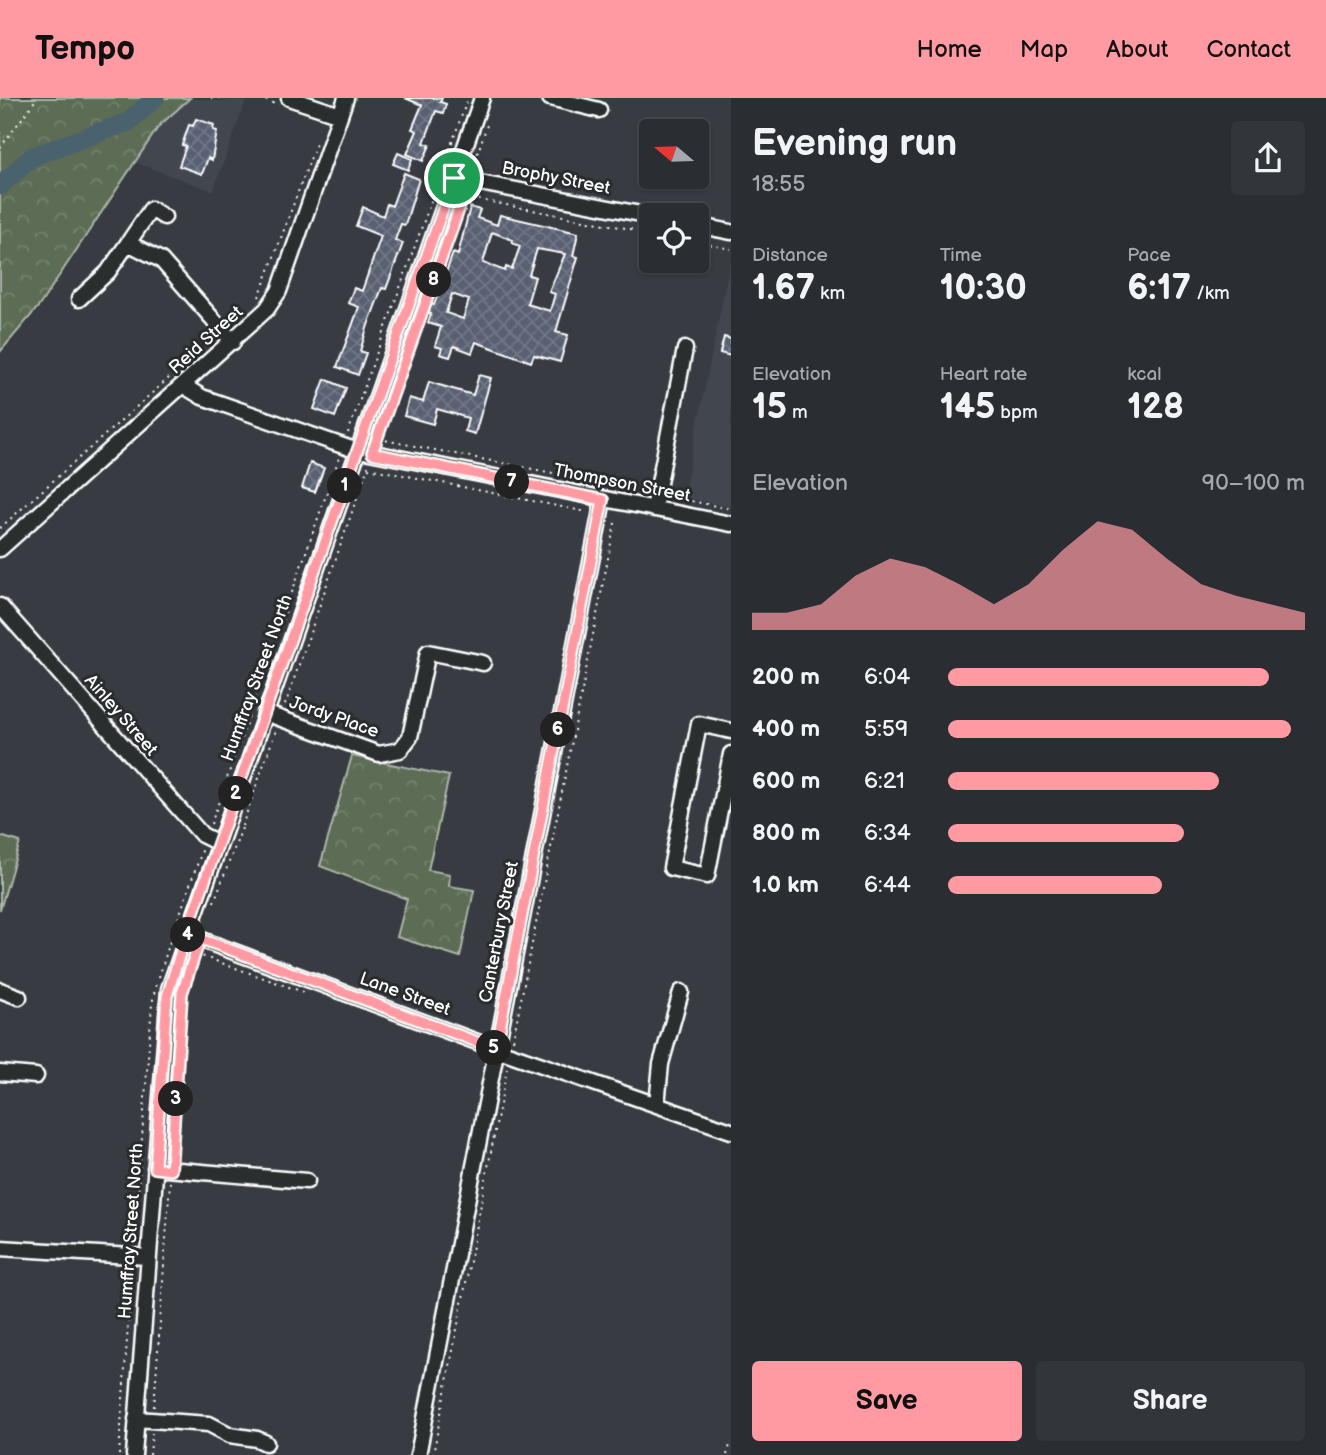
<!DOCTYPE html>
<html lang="en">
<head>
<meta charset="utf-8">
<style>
  :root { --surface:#2a2d32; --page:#32353a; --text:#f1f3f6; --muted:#a5a8ac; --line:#46494d; --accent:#ff9aa2 }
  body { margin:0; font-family:"Balsamiq Sans",sans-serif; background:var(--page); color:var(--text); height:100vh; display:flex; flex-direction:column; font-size:26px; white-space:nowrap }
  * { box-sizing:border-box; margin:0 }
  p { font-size:23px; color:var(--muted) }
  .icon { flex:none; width:38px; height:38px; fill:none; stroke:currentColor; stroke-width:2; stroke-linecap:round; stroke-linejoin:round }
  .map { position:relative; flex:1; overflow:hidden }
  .drawer { display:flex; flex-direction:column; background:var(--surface); width:595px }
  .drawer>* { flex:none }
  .needle { width:46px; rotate:289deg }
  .controls { position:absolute; left:639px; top:21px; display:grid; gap:14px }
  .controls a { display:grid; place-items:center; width:70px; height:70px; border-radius:7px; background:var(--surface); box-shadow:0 2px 5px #0004,0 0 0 2px var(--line); font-size:35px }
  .pin { position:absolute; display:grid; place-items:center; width:60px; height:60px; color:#fff; margin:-30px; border:4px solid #fff; border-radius:50%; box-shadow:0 2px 7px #0007 }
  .km { position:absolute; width:35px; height:35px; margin:-18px; border-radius:50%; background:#222; color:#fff; font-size:19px; line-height:35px; text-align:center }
  .round { display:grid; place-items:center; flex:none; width:74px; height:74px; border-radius:7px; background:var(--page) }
  .head { display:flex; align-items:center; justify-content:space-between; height:119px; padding:0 21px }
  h1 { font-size:38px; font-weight:600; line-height:52px }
  .metrics { display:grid; grid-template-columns:repeat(3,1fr); gap:10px; height:119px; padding:7px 21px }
  .metrics div { display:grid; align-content:center }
  .metrics b { font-size:35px; font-weight:600 }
  .metrics small { font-size:19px; font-weight:400 }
  .metrics p { font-size:19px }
  .chart { height:196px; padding:14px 21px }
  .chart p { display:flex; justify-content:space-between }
  .chart svg { width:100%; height:126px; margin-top:7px; fill:var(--accent); opacity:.7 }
  .action { display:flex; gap:14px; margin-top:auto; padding:14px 21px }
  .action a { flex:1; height:80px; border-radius:7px; background:var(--accent); color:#111; font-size:28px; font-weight:600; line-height:80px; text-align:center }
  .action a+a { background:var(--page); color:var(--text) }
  ul { padding:0 21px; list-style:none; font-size:23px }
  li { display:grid; grid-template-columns:112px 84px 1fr; align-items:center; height:52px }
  li i { height:18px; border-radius:9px; background:var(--accent) }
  header { display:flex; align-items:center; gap:42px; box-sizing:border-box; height:98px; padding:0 35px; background:var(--accent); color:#111 }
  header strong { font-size:33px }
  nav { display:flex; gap:38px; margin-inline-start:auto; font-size:24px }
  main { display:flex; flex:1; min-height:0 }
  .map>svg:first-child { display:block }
</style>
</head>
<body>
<header>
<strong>Tempo</strong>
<nav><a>Home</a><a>Map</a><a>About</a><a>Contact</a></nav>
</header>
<main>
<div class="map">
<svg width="731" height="1357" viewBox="0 0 731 1357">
  <defs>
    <pattern id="forest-crowns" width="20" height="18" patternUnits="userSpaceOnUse" patternTransform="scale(1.75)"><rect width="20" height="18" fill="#5d6c54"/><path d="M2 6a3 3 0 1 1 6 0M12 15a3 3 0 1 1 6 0" fill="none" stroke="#75826e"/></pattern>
    <pattern id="building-cross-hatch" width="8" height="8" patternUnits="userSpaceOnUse" patternTransform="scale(1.75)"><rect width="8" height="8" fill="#586072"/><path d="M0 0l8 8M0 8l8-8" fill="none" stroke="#717887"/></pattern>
  </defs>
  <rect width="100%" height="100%" fill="#383c42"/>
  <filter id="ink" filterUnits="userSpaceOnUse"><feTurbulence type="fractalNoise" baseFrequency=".0143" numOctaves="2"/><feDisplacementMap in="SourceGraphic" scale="14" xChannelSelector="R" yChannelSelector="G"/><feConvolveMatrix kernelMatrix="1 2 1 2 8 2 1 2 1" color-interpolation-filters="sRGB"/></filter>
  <g filter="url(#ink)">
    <path fill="#424750" d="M190 0 219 3 247 0 213 93 134 64 159 28Z
      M731 160V409L683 399Z"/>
    <path fill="url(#forest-crowns)" stroke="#aeb6aa" stroke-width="2" d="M0 0H190L159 28 39 208 0 254Z
      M352 658 449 678 428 772 450 776 449 788 474 792 460 859 397 839 407 801 320 768Z
      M0 738 20 744 0 812Z"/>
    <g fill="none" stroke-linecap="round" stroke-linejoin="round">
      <path stroke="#4a626e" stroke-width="19" d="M0 88 31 59 128 24 155 0"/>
    </g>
    <path fill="url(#building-cross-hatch)" stroke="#fff" stroke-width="2" fill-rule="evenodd" d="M405 0H442L440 4 446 6 443 15 436 13 424 45 430 47 423 63 407 56 417 33 412 31 422 7Z
      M196 21 214 27 213 32 217 33 212 62 208 60 202 76 179 68 186 48 182 47 189 27 193 28Z
      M398 55 412 61 408 72 393 66Z
      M404 75 419 81 405 127 401 126 395 142 403 145 386 191 382 190 368 227 360 253 366 255 358 277 337 269 359 209 348 205 354 190 362 193 381 138 356 128 363 109 383 118 387 106 392 108Z
      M470 109 480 112 477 120 497 127 500 117 578 135 573 158 578 159 556 234 568 237 560 264 534 257 531 264 476 244 472 255 454 248 450 259 440 256 442 250 435 248 441 229 428 225 431 216 428 215 431 206 434 207 453 155 458 157ZM492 134 513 142 512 145 520 148 512 171 506 169 505 173 483 165ZM537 151 565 156 549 194 555 196 550 213 527 206 535 179 529 177ZM452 196 469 202 463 221 446 215Z
      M724 239 731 241V258L720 255Z
      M479 277 491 280 475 336 465 333 468 320 437 311 433 326 404 318 409 300 423 304 429 284 473 297Z
      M325 281 346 290 335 319 314 311Z
      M310 365 324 370 315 394 302 390Z"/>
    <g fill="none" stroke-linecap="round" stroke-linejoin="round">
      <g stroke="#fff" stroke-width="19">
        <path id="minor" d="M289 0 340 17
          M550 0 599 12
          M454 80 651 118
          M696 127 731 134
          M128 145 151 111 164 119
          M79 201 108 174 128 145 161 162 233 244
          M184 288 202 299 349 350 731 426
          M654 411 685 251
          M0 451 267 211 279 193 346 0
          M0 508 202 737 218 745
          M265 615 379 656 400 652 410 639 428 554 483 565
          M731 633 699 626 671 770 707 778 731 656
          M186 836 496 951 731 1033
          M0 892 19 899
          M0 975 36 978
          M657 1007 661 966 681 894
          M155 1070 307 1083
          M0 1150 148 1159
          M136 1321 209 1326 230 1337 257 1341 266 1345
          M134 1357 169 891 482 0
          M418 1357 603 402"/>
      </g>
      <path stroke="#fff" stroke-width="2" stroke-dasharray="2 5" stroke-linecap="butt" d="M211 0H225
        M259 0 279 7
        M0 50 37 0
        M473 69 488 24
        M465 99 651 135
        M696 144 731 151
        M259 199 317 43
        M348 335 468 0
        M379 341 645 393
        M377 343 465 94
        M368 370 587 414
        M671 399 731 411
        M0 430 214 240
        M285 607 368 368
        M211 726 339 360
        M242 728 276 632
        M214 804 242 730
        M176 827 203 750
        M196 856 303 894
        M159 879 172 837
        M513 942 616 420
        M172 1057 180 923
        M134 1147 152 906 156 887
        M154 1309 170 1084
        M119 1357 132 1170
        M150 1357 152 1335
        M433 1357 507 970
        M727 1357 731 1344"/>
      <use href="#minor" stroke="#2a2d2e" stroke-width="14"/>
    </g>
  </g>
  <g fill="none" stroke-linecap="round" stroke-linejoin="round" filter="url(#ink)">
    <g stroke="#fff" stroke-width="14">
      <path id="route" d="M454 80 186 836 200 841 182 895 171 1072 155 1070 167 898 186 836 223 849 496 951 603 402 372 355 469 83 454 80"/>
    </g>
    <use href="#route" stroke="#ff9aa2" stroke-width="9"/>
  </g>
  <g text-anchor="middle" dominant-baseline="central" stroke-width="6" stroke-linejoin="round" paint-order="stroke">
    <g font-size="18" fill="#fff" stroke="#2a2d2e">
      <text transform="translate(556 80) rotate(11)">Brophy Street</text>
      <text transform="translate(206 242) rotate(-42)">Reid Street</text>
      <text transform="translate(622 385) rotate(11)">Thompson Street</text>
      <text transform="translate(257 580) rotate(-70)">Humffray Street North</text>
      <text transform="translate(121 617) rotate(49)">Ainley Street</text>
      <text transform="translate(334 619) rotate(19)">Jordy Place</text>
      <text transform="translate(499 834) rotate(-79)">Canterbury Street</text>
      <text transform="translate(405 896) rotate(20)">Lane Street</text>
      <text transform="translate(131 1133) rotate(-86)">Humffray Street North</text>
    </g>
  </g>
</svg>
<div class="controls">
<a><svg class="needle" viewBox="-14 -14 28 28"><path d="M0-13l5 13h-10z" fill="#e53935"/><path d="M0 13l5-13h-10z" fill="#a5a8ac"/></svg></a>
<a><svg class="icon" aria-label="locate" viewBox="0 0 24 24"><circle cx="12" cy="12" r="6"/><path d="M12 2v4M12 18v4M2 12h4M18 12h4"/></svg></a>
</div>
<div class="pin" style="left:454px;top:80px;background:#1e9e55"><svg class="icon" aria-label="arrive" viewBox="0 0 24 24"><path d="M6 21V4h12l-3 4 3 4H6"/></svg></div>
<b class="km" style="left:345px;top:388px">1</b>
<b class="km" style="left:236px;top:696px">2</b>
<b class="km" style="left:176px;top:1001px">3</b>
<b class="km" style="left:188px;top:837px">4</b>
<b class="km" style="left:494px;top:950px">5</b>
<b class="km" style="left:558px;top:632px">6</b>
<b class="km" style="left:512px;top:384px">7</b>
<b class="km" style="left:434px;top:182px">8</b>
</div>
<section class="drawer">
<div class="head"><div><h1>Evening run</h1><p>18:55</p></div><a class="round"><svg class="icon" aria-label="share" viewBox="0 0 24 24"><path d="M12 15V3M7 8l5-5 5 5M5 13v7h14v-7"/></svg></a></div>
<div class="metrics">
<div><p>Distance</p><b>1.67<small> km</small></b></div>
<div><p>Time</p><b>10:30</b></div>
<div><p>Pace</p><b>6:17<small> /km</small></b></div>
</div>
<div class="metrics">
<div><p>Elevation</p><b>15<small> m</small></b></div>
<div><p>Heart rate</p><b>145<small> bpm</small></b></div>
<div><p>kcal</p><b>128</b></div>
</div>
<div class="chart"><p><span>Elevation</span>90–100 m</p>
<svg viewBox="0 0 160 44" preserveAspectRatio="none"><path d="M0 44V38L10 38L20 35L30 25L40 19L50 22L60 28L70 35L80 28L90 16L100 6L110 9L120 19L130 28L140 32L150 35L160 38V44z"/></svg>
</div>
<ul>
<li><b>200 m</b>6:04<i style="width:90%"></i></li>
<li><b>400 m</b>5:59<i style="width:96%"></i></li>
<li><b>600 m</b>6:21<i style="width:76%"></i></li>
<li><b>800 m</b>6:34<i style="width:66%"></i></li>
<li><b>1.0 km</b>6:44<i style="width:60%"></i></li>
</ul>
<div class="action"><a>Save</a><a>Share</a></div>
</section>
</main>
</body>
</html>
